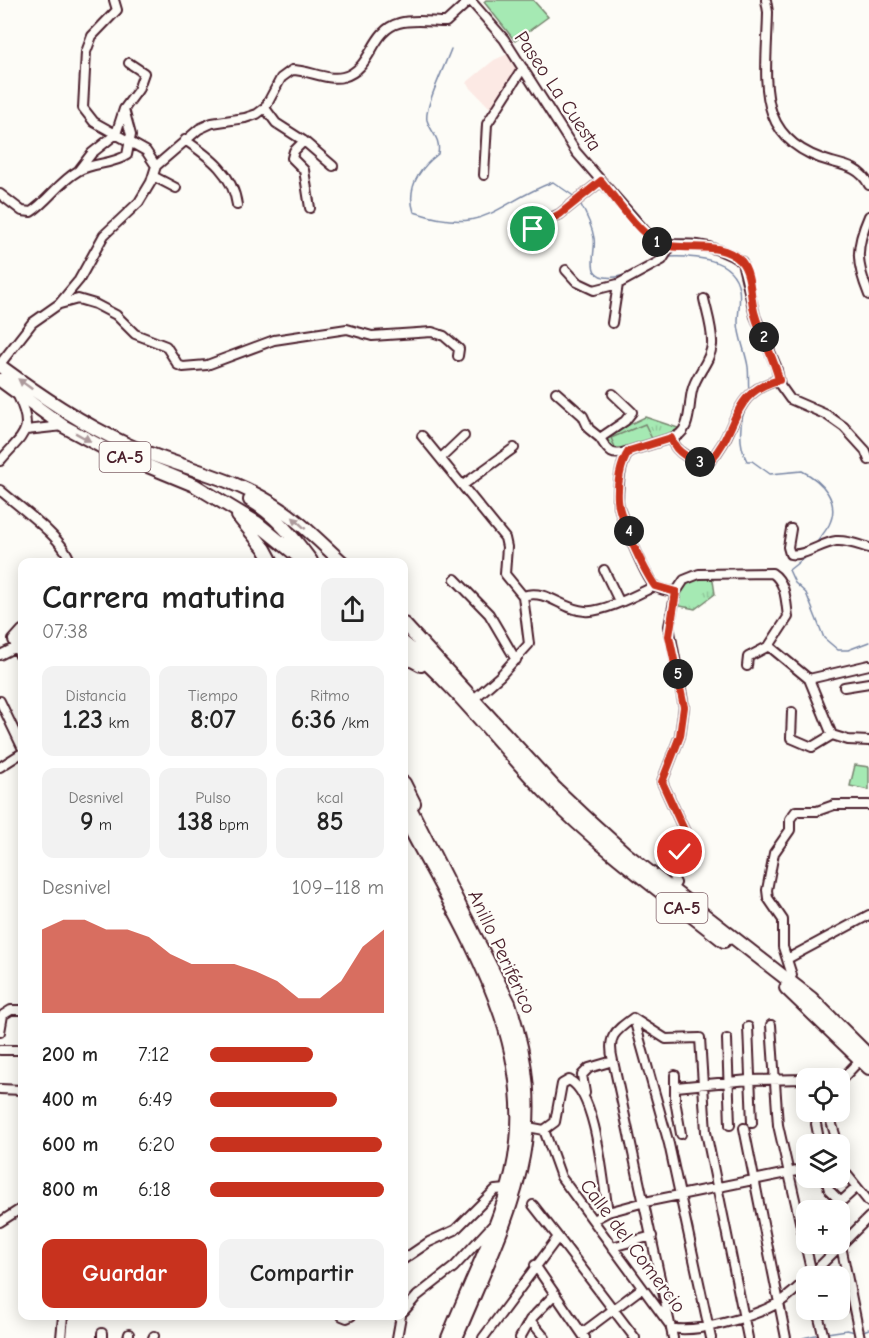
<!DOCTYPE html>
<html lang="es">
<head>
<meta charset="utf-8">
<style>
  :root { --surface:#fff; --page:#f2f2f2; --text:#222; --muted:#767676; --accent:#c8321e }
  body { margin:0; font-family:"Comic Neue",sans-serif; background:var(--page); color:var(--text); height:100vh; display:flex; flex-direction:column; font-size:22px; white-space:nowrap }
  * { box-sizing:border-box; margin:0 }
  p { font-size:20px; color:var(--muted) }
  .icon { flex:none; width:33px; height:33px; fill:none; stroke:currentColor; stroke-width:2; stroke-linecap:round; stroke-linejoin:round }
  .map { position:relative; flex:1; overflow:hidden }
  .details { position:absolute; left:18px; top:558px; width:390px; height:762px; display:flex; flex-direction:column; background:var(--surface); border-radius:12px; box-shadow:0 3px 15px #0003 }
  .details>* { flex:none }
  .tools { position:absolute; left:796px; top:1068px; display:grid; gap:12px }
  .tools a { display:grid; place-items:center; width:54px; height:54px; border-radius:12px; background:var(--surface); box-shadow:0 3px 15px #0003; font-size:30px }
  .pin { position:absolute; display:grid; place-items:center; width:51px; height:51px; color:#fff; margin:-26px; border:3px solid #fff; border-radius:50%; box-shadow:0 2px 6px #0007 }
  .km { position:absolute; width:30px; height:30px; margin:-15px; border-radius:50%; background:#222; color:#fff; font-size:16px; line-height:30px; text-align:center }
  .round { display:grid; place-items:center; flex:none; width:63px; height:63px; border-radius:12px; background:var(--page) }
  .overview { display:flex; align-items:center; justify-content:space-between; height:102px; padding:0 24px }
  h1 { font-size:33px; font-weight:700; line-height:45px }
  .metrics { display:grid; grid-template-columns:repeat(3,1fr); gap:9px; height:102px; padding:6px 24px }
  .metrics div { display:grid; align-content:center; border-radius:12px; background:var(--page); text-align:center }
  .metrics b { font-size:26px; font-weight:700 }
  .metrics small { font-size:16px; font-weight:400 }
  .metrics p { font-size:16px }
  .chart { height:168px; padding:12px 24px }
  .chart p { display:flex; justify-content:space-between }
  .chart svg { width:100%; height:108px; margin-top:6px; fill:var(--accent); opacity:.7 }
  .button { display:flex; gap:12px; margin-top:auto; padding:12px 24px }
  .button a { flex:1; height:69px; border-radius:12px; background:var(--accent); color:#fff; font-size:24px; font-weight:700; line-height:69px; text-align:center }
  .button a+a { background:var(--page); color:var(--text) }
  ul { padding:0 24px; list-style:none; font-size:20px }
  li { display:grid; grid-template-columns:96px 72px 1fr; align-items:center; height:45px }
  li i { height:15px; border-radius:8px; background:var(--accent) }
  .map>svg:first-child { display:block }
</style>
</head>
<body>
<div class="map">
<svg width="869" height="1338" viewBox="0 0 869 1338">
  <defs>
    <pattern id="grass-tufts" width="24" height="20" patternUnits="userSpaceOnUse" patternTransform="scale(1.5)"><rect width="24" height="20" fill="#a5e9b3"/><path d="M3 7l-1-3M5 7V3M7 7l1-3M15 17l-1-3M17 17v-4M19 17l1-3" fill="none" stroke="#90c79a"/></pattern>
  </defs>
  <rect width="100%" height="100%" fill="#fdfcf7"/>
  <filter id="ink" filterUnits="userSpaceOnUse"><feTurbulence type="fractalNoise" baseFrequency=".0167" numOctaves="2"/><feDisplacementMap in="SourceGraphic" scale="12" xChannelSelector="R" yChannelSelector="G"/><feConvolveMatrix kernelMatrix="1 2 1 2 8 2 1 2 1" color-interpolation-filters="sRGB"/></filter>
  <g filter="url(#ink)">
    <path fill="#fce9e4" d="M508 54 519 72 490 108 466 83 494 60Z"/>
    <path fill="url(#grass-tufts)" stroke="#78846f" stroke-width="1.5" d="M645 417 681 429 676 433 618 456 603 437Z
      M712 574 715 594 695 609 675 605 684 580Z"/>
    <path fill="#a5e9b3" stroke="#78846f" stroke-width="1.5" d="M486 0H533L548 17 515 41 484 2Z
      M645 424 653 441 618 454 611 438Z
      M855 765 869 767V790L850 786Z"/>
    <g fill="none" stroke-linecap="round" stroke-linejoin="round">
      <path stroke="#7987a5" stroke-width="1.5" d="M451 49C446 63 424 108 427 120 431 133 441 138 438 154 419 169 406 188 414 212 487 236 492 205 553 182L575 197
        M580 203C586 214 592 226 594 238 597 254 581 281 616 277 632 275 645 263 659 258
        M667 257C694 256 734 257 739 289 741 300 738 311 738 322 738 337 746 352 748 367 749 375 748 383 749 390
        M747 404C739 421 738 444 747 461H752L770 474 802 471C822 481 841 501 829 525 825 532 819 539 815 545
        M809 554 789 570 795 583 806 593 824 638 838 650H848L869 642
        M863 1331 869 1329
        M827 1333 847 1330 855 1332
        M803 1338 820 1334"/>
      <g stroke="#4a1f2b" stroke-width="12">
        <path id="minor" d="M114 0 117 10 92 36 86 52 83 108 94 122 146 151 156 166
          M766 0 768 12C767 78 751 140 832 162 848 166 861 169 869 185
          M265 108 276 123 304 141 333 166
          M185 140C210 157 233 174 237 205
          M304 141 294 151 292 158 304 170 310 208
          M79 170 92 153 116 134 124 109
          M484 175 487 124 523 68
          M153 176 176 188
          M0 194 22 211 31 212C48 201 59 182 78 171 93 162 112 165 127 155L131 135 124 109 138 90 144 73 129 63
          M869 216C855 248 856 263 869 295
          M529 234 537 225 560 214 601 181
          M566 270 577 282 594 290 618 284 662 260 671 246
          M60 304 78 299 95 304 116 315 135 334 166 346 178 365 183 367 207 365 274 340 347 329 372 336 432 332 444 336 459 349 458 356
          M612 323 618 284
          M0 364 32 323 59 304 79 280 104 235 139 202 151 182 156 166 199 129 212 123 245 118 257 114 265 108 281 78 292 70C309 70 327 81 343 77 373 69 370 31 399 23 412 19 432 22 446 22L470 0 504 39 576 152 645 231C665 250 673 242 698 245 714 247 729 253 742 262L755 316 776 366 780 385 790 399 827 415 844 427 865 450 869 460
          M556 392 583 416 589 429 600 438
          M613 394 632 412 625 421 600 438C609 453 612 457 629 451
          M26 430 63 426
          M422 436 505 538 507 547 505 574 523 596
          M671 438C692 434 688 407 692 391 695 375 710 363 712 345 713 330 707 313 704 299
          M441 458 464 436
          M0 461C23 434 35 432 18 396
          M463 485 514 448
          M0 490C18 506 66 540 70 562
          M791 529 788 547 790 554C804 557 821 543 836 541 847 540 859 545 869 548
          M604 570 619 601
          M455 579 489 614 516 660
          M676 592C668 591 659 590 654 585 645 576 618 512 618 500 618 484 620 464 629 451L671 438C676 453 694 463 709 462 740 430 729 393 779 380
          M523 596C547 588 562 610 585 611 603 613 638 594 655 586
          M22 630 13 640 22 660
          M0 655 16 647 22 639
          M747 666 748 657 769 646
          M809 679 869 665
          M844 687 869 683
          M475 698 500 676 529 644 523 596
          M0 701 22 747
          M792 712 791 738 812 747 832 735
          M0 767 22 753
          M672 889 676 883C666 868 679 852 689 841L662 782 680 736 684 707 669 626 676 592 684 580 699 574 772 573C786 582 786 602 788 617L769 646 809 679 832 735 848 740 869 741
          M787 959 869 915
          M789 981 792 975 783 947V920L768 898 767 890 774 853 790 830V819L796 811H817L834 805H869
          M633 1018 666 1039 700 1038 706 1132 748 1338
          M634 1019 669 1144 711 1338
          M771 1025 778 1125 812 1274
          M748 1027 752 1123
          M0 1032 3 1015 11 1010H22
          M727 1039 730 1125
          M0 1050H22
          M613 1061 673 1338
          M675 1075V1100L681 1134
          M840 1081 860 1060
          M676 1087 749 1080 807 1079
          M0 1089 22 1090
          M585 1093 582 1075 589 1068 613 1061C607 1037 614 1032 633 1018
          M828 1112 838 1144
          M816 1124 820 1144
          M528 1127 544 1130 561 1177 672 1328C695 1334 756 1316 778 1303 788 1298 798 1287 807 1279
          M744 1128 786 1338
          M544 1130 555 1122 562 1084 569 1080C597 1093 603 1183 608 1212
          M840 1162 844 1171 869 1202
          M826 1178 829 1190 841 1202
          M833 1209 856 1188
          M593 1220 608 1212 645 1202 807 1169
          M0 1222 22 1208
          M558 1237 635 1338
          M841 1246 860 1338
          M612 1247 652 1236
          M404 1259 429 1242 455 1230 495 1190 508 1189
          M535 1265 585 1338
          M811 1275 869 1217
          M817 1310 824 1338
          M404 1311 417 1296 454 1267 492 1226
          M342 1316 347 1318 351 1316
          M530 1320 545 1338
          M582 1333 642 1288
          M61 1338 63 1316
          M102 1338V1333
          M128 1338 129 1334
          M153 1338 154 1336
          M397 1338 401 1316
          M483 1338 558 1237 533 1205
          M520 1338 530 1320 555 1294"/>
      </g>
      <g stroke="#4a1f2b" stroke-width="16">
        <path id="highway" d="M0 366C41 396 82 424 128 445 177 467 231 476 276 506 300 521 321 543 342 562
          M0 380 63 426 104 448 194 485 257 523 305 562
          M250 500C275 514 294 538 311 561
          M238 516 265 549 272 562
          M404 624 554 787 591 822 625 853 811 998 869 1056
          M404 643C457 687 497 742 545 792 600 848 663 893 724 941
          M404 656 421 665
          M404 783 414 803
          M404 796 509 1003C555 1139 507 1215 456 1338
          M404 817C461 928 542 1042 512 1173 500 1225 468 1287 448 1338
          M786 988 869 1068"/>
      </g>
      <use href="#minor" stroke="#fdfcf7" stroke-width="8"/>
      <use href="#highway" stroke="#fdfcf7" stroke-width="12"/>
    </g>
    <defs><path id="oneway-solid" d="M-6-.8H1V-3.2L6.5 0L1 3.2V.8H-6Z" transform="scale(1.5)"/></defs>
    <g fill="#ac999b">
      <use href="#oneway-solid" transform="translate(25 384) rotate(-144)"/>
      <use href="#oneway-solid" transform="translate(83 437) rotate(29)"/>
      <use href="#oneway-solid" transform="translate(299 523) rotate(-138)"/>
    </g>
  </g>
  <g fill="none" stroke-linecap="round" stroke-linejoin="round" filter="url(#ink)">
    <g stroke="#fff" stroke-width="12">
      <path id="route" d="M533 229 560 214 601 181C615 198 638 232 657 242 682 254 718 238 741 261 752 273 750 300 755 315 761 337 774 357 779 380 729 393 740 429 709 462 693 463 676 453 671 438L629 451C620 464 617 484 618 500 619 518 644 570 655 586L676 592 669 636 684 707 680 736 662 782 689 841 680 852"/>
    </g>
    <use href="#route" stroke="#c8321e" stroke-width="8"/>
  </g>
  <g text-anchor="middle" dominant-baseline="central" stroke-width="4.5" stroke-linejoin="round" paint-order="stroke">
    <g fill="#fdfcf7" stroke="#806168" stroke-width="1.5">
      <rect x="99.5" y="442" width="51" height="30" rx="4.5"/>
      <rect x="656.5" y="893" width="51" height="30" rx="4.5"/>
    </g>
    <g font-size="18" font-weight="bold" fill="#4a1f2b">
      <text x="125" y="457">CA-5</text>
      <text x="682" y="908">CA-5</text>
    </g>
    <g font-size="20" fill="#4a1f2b" stroke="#fdfcf7">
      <text transform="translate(558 91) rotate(56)">Paseo La Cuesta</text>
      <text transform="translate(502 952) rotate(65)">Anillo Periférico</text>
      <text transform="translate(633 1246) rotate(53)">Calle del Comercio</text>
    </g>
  </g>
</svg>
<div class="tools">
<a><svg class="icon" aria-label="locate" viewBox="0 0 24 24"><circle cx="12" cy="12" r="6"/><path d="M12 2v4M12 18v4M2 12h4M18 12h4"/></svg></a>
<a><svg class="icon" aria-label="layers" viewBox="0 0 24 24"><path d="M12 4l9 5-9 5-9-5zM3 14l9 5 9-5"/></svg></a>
<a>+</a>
<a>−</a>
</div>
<div class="pin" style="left:533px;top:229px;background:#1e9e55"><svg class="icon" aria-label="arrive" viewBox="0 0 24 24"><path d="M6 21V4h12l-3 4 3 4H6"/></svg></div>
<div class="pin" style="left:680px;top:852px;background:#d93025"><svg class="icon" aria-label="check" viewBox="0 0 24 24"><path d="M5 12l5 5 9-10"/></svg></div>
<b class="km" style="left:657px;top:242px">1</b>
<b class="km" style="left:764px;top:337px">2</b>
<b class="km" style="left:700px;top:462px">3</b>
<b class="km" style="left:629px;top:531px">4</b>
<b class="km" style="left:678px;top:674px">5</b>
<section class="details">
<div class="overview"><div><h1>Carrera matutina</h1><p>07:38</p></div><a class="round"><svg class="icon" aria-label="share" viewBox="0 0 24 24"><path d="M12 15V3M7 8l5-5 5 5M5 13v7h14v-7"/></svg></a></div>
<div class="metrics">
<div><p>Distancia</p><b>1.23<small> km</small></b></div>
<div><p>Tiempo</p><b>8:07</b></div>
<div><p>Ritmo</p><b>6:36<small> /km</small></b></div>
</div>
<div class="metrics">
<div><p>Desnivel</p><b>9<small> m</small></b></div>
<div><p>Pulso</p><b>138<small> bpm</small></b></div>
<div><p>kcal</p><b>85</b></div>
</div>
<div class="chart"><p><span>Desnivel</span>109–118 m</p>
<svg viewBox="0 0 160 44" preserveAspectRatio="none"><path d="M0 44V10L10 6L20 6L30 10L40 10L50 13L60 20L70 24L80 24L90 24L100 27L110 31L120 38L130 38L140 31L150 17L160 10V44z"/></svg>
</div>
<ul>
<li><b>200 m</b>7:12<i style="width:59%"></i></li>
<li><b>400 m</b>6:49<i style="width:73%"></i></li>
<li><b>600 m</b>6:20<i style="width:99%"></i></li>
<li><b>800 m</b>6:18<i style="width:100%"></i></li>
</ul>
<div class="button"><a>Guardar</a><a>Compartir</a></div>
</section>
</div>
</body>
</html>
